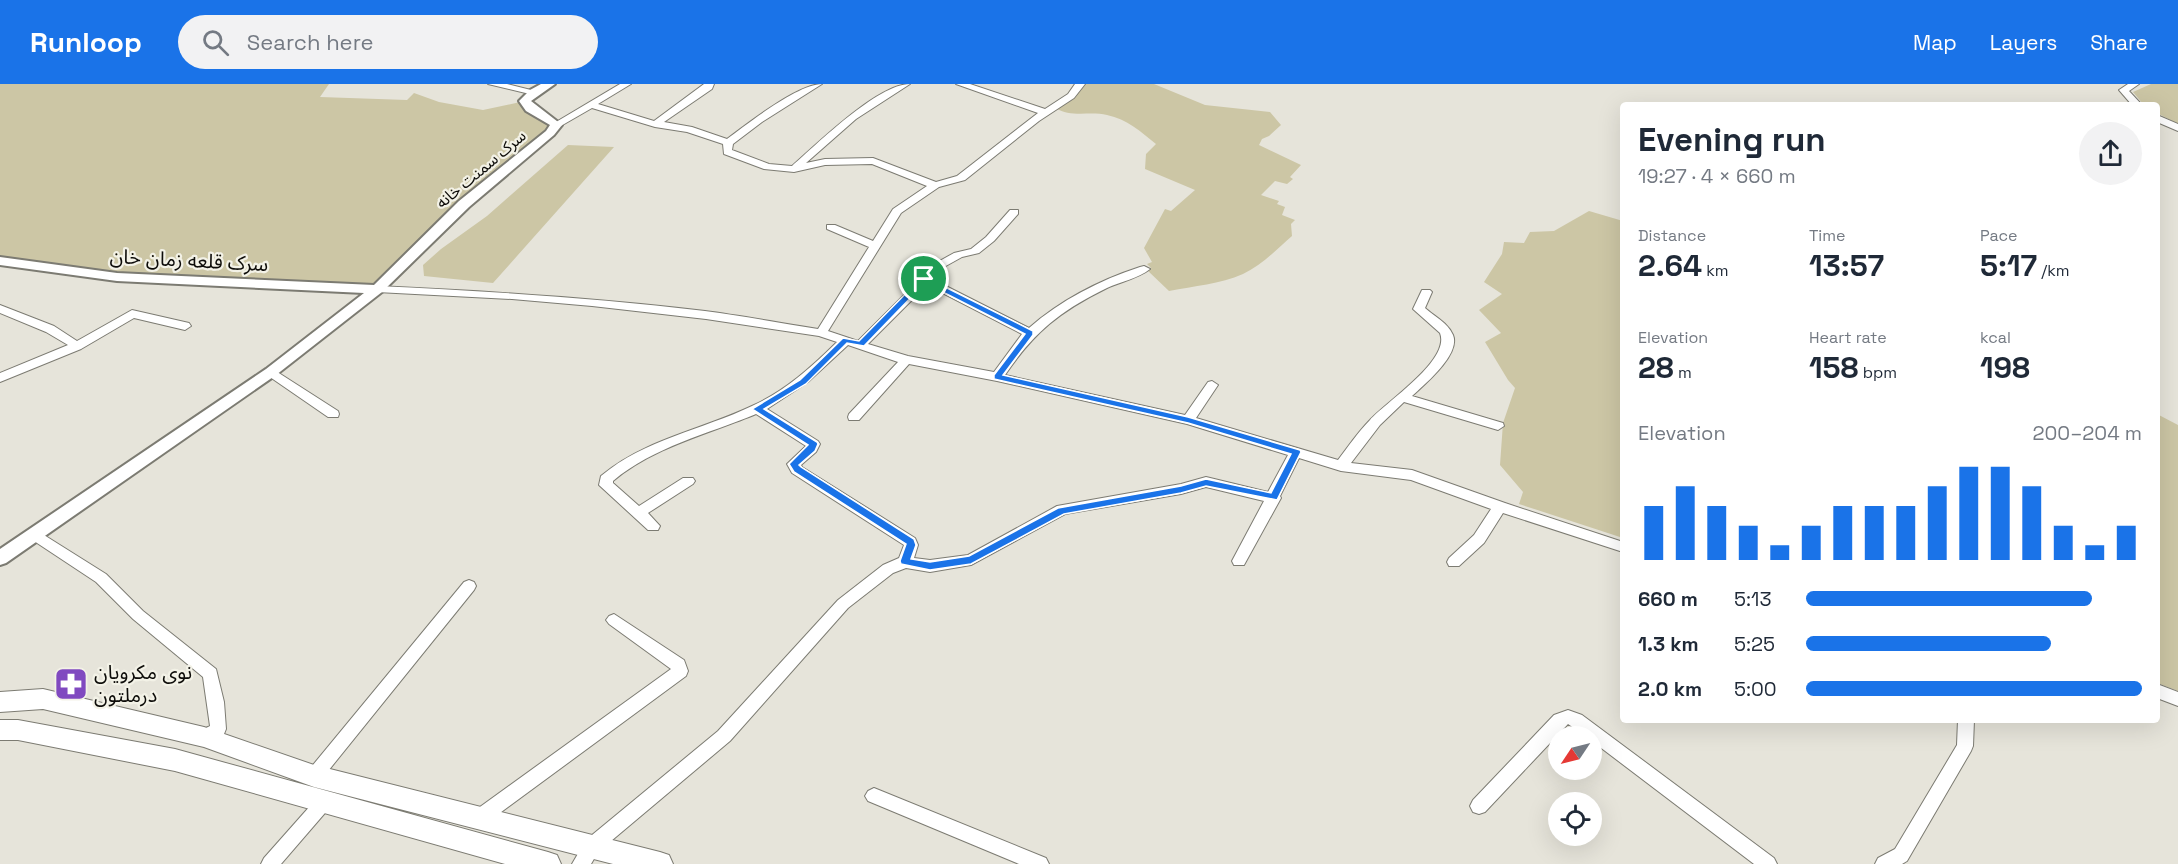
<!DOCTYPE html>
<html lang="en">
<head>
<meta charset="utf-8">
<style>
  :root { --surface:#fff; --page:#f2f2f3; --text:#1f2937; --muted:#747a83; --accent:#1a73e8 }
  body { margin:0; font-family:"Space Grotesk","Noto Sans Arabic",sans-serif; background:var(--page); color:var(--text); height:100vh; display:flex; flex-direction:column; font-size:22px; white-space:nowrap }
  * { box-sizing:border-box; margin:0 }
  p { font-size:20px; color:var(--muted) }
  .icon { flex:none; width:33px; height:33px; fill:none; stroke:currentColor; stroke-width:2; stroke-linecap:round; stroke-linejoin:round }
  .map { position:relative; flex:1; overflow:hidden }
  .side { position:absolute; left:1620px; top:18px; width:540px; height:621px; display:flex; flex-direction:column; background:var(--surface); border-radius:6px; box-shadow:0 6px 24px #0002 }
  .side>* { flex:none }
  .needle { width:39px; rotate:235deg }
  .tools { position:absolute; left:1548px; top:642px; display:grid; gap:12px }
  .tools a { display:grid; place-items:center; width:54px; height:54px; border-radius:50%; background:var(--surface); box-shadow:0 6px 24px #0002; font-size:30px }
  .pin { position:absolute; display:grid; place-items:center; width:51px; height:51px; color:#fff; margin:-26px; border:3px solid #fff; border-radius:50%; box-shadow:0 2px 6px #0007 }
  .round { display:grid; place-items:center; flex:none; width:63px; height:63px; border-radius:32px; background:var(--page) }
  .summary { display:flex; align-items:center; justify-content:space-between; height:102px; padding:0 18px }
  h1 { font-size:33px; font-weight:600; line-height:45px }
  .figures { display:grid; grid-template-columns:repeat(3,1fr); gap:9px; height:102px; padding:6px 18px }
  .figures div { display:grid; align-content:center }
  .figures b { font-size:30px; font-weight:600 }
  .figures small { font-size:16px; font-weight:400 }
  .figures p { font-size:16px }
  .chart { height:168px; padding:12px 18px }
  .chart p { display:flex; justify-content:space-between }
  .chart svg { width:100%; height:108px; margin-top:6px; stroke:var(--accent); stroke-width:6 }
  ul { padding:0 18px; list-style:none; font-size:20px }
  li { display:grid; grid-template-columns:96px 72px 1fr; align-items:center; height:45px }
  li i { height:15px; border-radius:8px; background:var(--accent) }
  header { display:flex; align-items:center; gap:36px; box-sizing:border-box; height:84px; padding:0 30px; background:var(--accent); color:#fff }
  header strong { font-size:28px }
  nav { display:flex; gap:33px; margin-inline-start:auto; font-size:21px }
  .search { width:420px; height:54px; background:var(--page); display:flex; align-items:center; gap:15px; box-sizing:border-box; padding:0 21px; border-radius:33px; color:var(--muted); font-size:22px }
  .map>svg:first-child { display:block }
</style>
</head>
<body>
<header>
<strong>Runloop</strong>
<div class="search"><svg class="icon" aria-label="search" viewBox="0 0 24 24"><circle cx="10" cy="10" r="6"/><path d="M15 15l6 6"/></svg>Search here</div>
<nav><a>Map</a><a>Layers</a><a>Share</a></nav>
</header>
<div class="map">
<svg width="2178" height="780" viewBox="0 0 2178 780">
  <rect width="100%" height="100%" fill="#e6e4da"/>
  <path fill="#ccc6a5" d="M0 0H329L320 13 407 16 414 9 439 18 483 26 525 17 556 41 377 205 193 197 0 177Z
    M1080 0H1154L1205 21 1270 28 1281 41 1269 52 1262 55 1259 61 1301 81 1290 93 1293 95 1287 100 1275 97 1261 111 1279 117 1277 120 1285 123 1282 131 1295 136 1291 140 1292 152C1277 165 1262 181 1243 190 1220 200 1194 202 1169 207L1147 186 1151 184 1147 180 1152 178 1144 164 1165 125 1171 127 1195 106 1145 85 1146 70 1156 60C1141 48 1127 35 1107 31 1090 27 1070 34 1056 24Z
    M2151 0H2178V40L2157 29V21L2143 20 2133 8Z
    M568 61 614 63 493 199 424 192 423 181 441 165 487 132Z
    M1589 127 1623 137V454L1519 420 1523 408 1500 381 1503 339 1515 304 1508 296 1485 258 1501 249 1479 226 1502 210 1484 198 1502 170 1504 158 1524 159 1530 148 1554 147Z
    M2157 330 2178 341V607L2157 599Z"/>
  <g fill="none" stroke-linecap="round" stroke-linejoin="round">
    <g stroke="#7c7b72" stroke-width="2">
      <path id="minor" d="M488 0H507L539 8 534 11Z
        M620 0H631L598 20 654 37 704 0H714L712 5 664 38 692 43 727 55C747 40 798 0 822 0L762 38 733 60 732 66 769 80 792 82C817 60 878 0 910 0L856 35 806 79 825 75 873 74 936 98 957 92 1038 29 956 0H970L1045 25 1068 10 1075 0H1085L1074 14 1039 37 965 96 939 103 901 129 828 247 858 257 936 179 954 169 971 165 986 153 1010 126H1018V130L994 157 979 169 962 173 944 183 932 195 1029 244C1061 216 1100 196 1140 183L1144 182 1150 185C1139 194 1120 198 1107 204 1060 227 1034 248 1005 291L1185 331 1208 298 1212 297 1218 301 1196 334 1338 376C1348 363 1358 348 1370 336 1386 318 1451 276 1440 249L1413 225 1422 206H1430L1432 208 1425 224C1434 232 1448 239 1453 251 1461 270 1425 300 1412 312L1503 339 1504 342 1498 346 1404 318 1380 341 1351 379 1412 386 1505 419 1623 458V468L1503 429 1484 459 1459 482H1449L1447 478 1449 474 1474 451 1491 425 1411 396 1341 387 1299 374 1280 412 1281 414 1244 481H1234L1232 477 1264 417 1206 403 1181 410 1065 430 971 481 930 488 906 484 893 489 848 524 730 657 598 768 591 780H572L586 756 718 647 838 516 883 481 899 474 904 461 792 389 787 380 806 362 756 330C708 350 653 363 613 397V399L639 422 683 394H693L695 397 693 400 648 429 660 442 658 446H648L599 401 601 392C645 355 702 346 752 322 785 307 812 283 837 258L819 252 706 235 592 222 512 215 377 208 371 205 377 202C487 207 596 214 705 227 743 232 780 239 818 245L869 163 827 145V141H835L873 157 893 125 927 102 872 80 825 81 794 88 764 85 724 70 723 60 687 48 655 43 592 24 559 43 551 41ZM927 201 1022 250 994 288 908 272 868 260ZM848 261 898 278 849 330 848 333 849 336H859L909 280 997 297 1187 340 1288 371 1268 408 1206 393 1181 400 1057 422 968 471 930 476 914 474 918 461 915 454 802 383 801 381 816 368 820 360 818 357 767 325 808 298Z
        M2128 0H2139L2129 7 2142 21H2132L2119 6Z
        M2157 31 2178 40V47L2157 38Z
        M0 221 54 242 77 257 132 226 189 239 191 242 185 246 134 234 81 265 0 298V289L68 261 46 248 0 229Z
        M271 284 338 327 339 330 338 333H328L267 291 265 288 267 285Z
        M36 446 106 490 143 527 216 585 224 618 226 645 224 650 204 660 198 658 196 653 198 648 210 642 203 593 133 535 96 498 31 455 29 451 31 447Z
        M469 496 474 498 476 502 474 506 320 697 314 700 308 697 306 692 308 687 464 498Z
        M614 530 684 576 688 587 686 592 485 740 479 742 473 740 470 734 473 728 671 585 609 540 606 536 609 532Z
        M2157 600 2178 608V622L2157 614Z
        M1568 626 1582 631 1774 774 1777 780H1754L1592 657V652H1586L1568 640 1485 728 1479 730 1473 728 1470 722 1473 716 1554 631Z
        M1958 636H1974L1973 662 1971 667 1907 777 1902 780H1875L1878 774 1895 765 1957 661Z
        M874 704 1046 774 1049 780H1019L868 717 865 712 868 707Z
        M325 709 331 712 334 717 331 722 281 780H261L264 774 319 712Z"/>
    </g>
    <g stroke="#7c7b72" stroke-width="4">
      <path id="tertiary" d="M541 0H555L531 17 562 41 554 51 469 123 382 208 276 291 6 479 0 481V465L266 285 364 209 117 197 0 181V173L117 189 374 201 459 117 546 47 550 41 526 27 519 17 530 6Z"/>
    </g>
    <g stroke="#7c7b72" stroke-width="2">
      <path id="secondary" d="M43 605 204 643 314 681 660 768 669 771 673 780H613L314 703 204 663 43 625 0 628V608Z
        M0 636H18L175 665 548 768 557 771 561 780H505L175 687 18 656H0Z"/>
    </g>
    <use href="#minor" fill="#fff" fill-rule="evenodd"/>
    <use href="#tertiary" fill="#fff" fill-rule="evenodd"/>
    <use href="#secondary" fill="#fff" fill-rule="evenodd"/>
  </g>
  <path fill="#1a73e8" stroke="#fff" stroke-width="1.5" fill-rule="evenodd" d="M921 194H927L1033 247V251L1003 291 1188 333 1300 366 1301 368 1277 416 1206 402 1181 409 1064 430 971 480 930 486 901 480 900 477 906 460 794 388 789 380 808 361 752 325 800 296 843 254 859 257ZM925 199 1025 250 994 291V295L1188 339 1291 370 1271 409 1206 395 1181 402 1058 424 969 472 930 478 911 475 916 461 914 455 801 383 799 381 815 367 818 360 817 358 764 325 806 300 847 259 864 262Z"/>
  <defs>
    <g id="pharmacy-square" transform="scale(1.725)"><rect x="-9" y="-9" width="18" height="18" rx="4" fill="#8049c0" stroke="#f3f2e7"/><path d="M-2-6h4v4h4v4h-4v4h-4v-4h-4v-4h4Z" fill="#fff"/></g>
  </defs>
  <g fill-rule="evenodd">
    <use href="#pharmacy-square" x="71" y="600"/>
  </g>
  <g text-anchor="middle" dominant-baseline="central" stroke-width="4.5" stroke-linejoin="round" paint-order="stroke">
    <g font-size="16" fill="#0d0c09" stroke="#f3f2e7">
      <text transform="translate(481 85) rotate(-40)">سرک سمنت خانه</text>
    </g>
    <g font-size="20" fill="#0d0c09" stroke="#f3f2e7">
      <text transform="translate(189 176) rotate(3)">سرک قلعه زمان خان</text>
    </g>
    <g font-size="20" fill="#0d0c09" stroke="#f3f2e7" text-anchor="start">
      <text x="94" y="588">نوی مکرویان<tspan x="94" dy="23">درملتون</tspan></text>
    </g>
  </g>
</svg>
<div class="tools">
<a><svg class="needle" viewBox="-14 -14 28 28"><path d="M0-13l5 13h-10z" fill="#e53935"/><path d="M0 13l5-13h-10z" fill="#747a83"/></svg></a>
<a><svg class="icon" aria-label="locate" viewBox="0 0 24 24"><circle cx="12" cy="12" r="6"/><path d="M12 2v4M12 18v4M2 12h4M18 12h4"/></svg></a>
</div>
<div class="pin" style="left:924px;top:195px;background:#1e9e55"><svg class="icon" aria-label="arrive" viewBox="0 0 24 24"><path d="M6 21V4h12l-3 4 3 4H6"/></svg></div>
<section class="side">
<div class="summary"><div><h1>Evening run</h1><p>19:27 · 4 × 660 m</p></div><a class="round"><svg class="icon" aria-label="share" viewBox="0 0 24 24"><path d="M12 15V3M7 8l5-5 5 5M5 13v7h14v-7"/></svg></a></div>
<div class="figures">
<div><p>Distance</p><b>2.64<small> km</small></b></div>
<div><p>Time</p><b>13:57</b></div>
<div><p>Pace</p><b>5:17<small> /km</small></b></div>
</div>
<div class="figures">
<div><p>Elevation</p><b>28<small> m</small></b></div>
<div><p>Heart rate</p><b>158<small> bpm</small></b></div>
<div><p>kcal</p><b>198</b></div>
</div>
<div class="chart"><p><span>Elevation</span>200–204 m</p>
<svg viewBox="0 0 160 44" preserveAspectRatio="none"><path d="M5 44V22M15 44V14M25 44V22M35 44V30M45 44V38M55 44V30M65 44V22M75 44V22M85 44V22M95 44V14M105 44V6M115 44V6M125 44V14M135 44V30M145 44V38M155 44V30"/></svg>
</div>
<ul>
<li><b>660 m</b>5:13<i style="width:85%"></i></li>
<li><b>1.3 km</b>5:25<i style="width:73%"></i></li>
<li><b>2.0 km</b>5:00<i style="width:100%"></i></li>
</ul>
</section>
</div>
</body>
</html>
